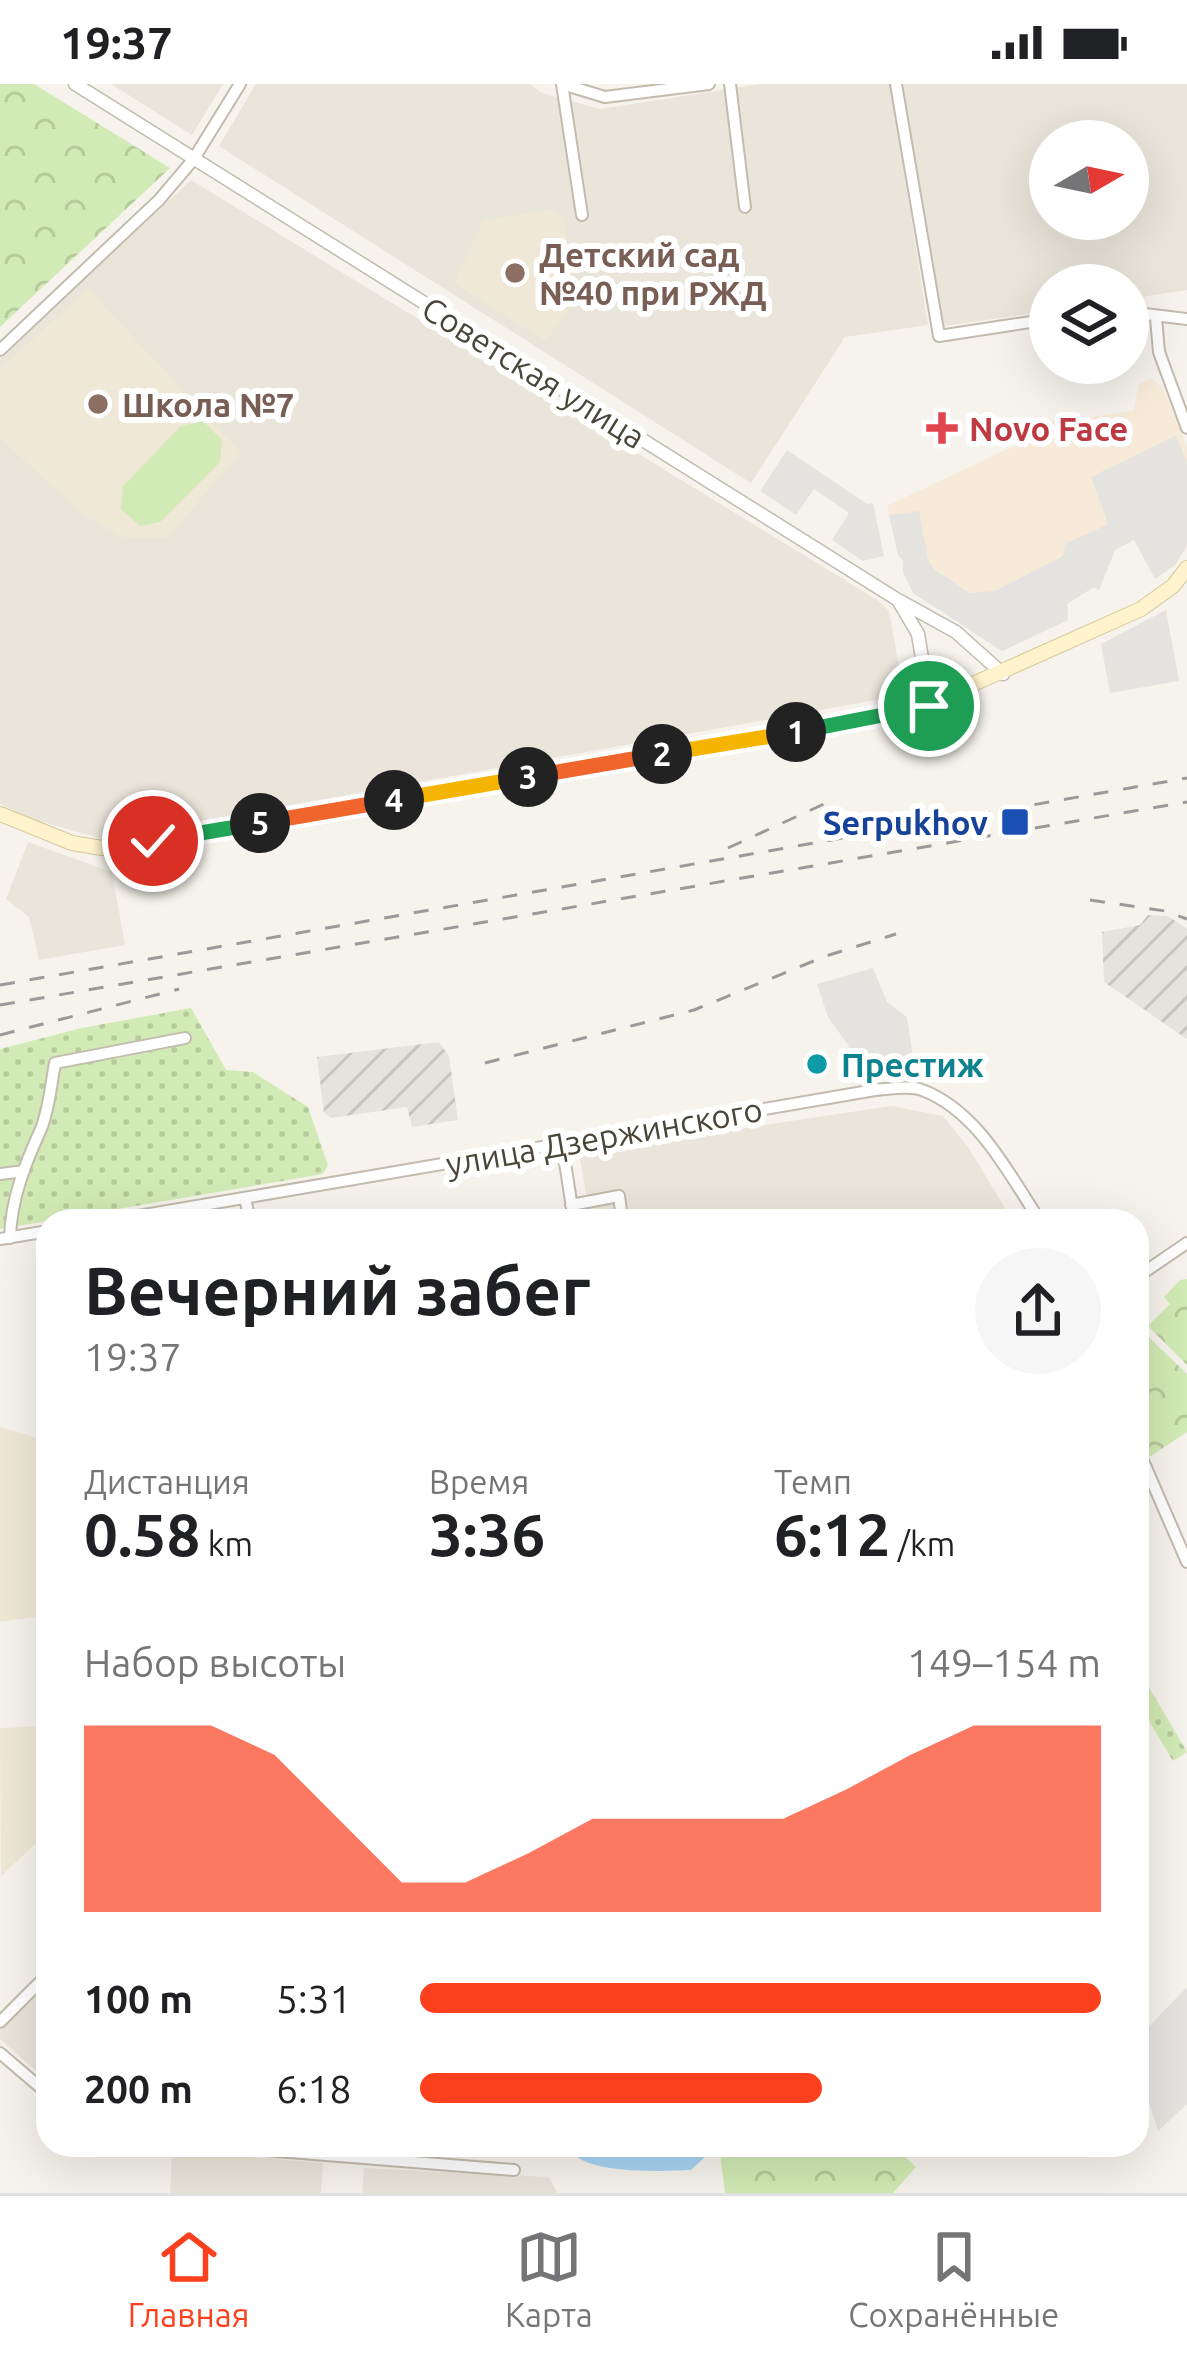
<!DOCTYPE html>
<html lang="ru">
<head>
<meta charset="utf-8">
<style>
  :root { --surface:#fff; --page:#f6f6f6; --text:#202124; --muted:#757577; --line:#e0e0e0; --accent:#fc3f1d }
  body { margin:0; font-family:Ubuntu,sans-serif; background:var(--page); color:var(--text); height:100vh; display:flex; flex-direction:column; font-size:45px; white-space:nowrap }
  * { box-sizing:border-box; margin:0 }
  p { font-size:39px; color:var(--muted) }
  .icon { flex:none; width:66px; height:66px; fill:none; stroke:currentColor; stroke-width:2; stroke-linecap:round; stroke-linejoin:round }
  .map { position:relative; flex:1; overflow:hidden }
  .panel { position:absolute; left:36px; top:1125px; width:1113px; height:948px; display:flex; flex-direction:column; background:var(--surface); border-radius:36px; box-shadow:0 12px 48px #0002 }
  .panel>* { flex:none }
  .needle { width:78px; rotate:81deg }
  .buttons { position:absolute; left:1029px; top:36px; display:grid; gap:24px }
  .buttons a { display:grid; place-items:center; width:120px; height:120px; border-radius:50%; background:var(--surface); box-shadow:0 12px 48px #0002; font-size:60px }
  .pin { position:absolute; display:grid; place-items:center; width:102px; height:102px; color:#fff; margin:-51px; border:6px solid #fff; border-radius:50%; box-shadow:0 3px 12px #0007 }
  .km { position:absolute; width:60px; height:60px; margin:-30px; border-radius:50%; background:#222; color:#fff; font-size:33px; line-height:60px; text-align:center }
  .round { display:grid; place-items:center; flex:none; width:126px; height:126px; border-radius:63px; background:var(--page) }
  .headline { display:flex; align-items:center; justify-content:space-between; height:204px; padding:0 48px }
  h1 { font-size:66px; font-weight:700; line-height:90px }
  .metrics { display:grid; grid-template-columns:repeat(3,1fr); gap:18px; height:204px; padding:12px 48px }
  .metrics div { display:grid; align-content:center }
  .metrics b { font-size:60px; font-weight:700 }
  .metrics small { font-size:33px; font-weight:400 }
  .metrics p { font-size:33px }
  .chart { height:336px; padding:24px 48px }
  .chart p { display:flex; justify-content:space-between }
  .chart svg { width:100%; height:216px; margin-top:12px; fill:var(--accent); opacity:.7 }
  ul { padding:0 48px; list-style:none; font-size:39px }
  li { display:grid; grid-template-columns:192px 144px 1fr; align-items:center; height:90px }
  li i { height:30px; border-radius:15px; background:var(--accent) }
  .status { display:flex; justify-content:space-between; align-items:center; height:84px; padding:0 60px; background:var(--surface); direction:ltr }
  .status svg { height:33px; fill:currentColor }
  .tabs { display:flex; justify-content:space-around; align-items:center; height:168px; border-top:3px solid var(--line); background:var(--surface); font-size:33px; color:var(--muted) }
  .tabs a { display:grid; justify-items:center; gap:6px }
  .tabs .current { color:var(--accent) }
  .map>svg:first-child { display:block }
</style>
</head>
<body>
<div class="status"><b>19:37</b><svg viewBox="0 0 49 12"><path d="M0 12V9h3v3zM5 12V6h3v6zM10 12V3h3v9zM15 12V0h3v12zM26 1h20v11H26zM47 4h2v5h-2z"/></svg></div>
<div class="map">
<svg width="1187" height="2109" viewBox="0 0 1187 2109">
  <defs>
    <pattern id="industrial-furrows" width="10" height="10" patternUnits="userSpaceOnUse" patternTransform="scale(3)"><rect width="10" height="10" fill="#e6e2dd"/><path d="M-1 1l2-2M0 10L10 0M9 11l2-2" fill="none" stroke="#c7c3be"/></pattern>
    <pattern id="grass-dots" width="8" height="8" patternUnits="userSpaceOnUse" patternTransform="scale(3)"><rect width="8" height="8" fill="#d2eab5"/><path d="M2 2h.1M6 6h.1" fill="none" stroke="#b6ca9c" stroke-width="1.8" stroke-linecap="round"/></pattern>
    <pattern id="forest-crowns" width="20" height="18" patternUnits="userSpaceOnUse" patternTransform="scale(3)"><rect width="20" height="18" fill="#d2eab5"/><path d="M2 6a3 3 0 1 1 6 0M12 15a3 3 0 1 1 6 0" fill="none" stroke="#b6ca9c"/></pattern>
  </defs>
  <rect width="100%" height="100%" fill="#f6f3ec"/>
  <path fill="#eae5da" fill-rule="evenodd" d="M111 0H223L192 51Z
    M256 0H530L542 9 600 25 761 0H890L928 241 845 253 751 399 219 62Z
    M902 0H1187V206L1128 215V201H1050V227L944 242ZM1050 57H1128V135H1050Z
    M191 96 879 517 889 527 904 611 102 755 32 735 0 720V275Z
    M28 758 112 788 125 861 39 876 29 833 6 815Z
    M891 1022 943 1032 968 1063 1013 1137H591L579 1069Z
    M48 1900V1998L0 1955V1947Z
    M172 2067 323 2079 321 2109H170Z
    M364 2084 548 2093 558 2109H362Z"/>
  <path fill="#f7ead8" d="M1152 294 1163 304 1187 362V461L1175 481 1155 495 1134 456 1115 466 1099 506 1094 503 1067 520 1068 536 1002 567 913 509 903 488V476L898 471 887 422 1039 350 1044 340 1066 332 1086 334 1134 326 1139 300Z"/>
  <path fill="url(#industrial-furrows)" d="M1148 831 1168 832 1187 845V955L1104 898 1102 848 1140 841Z
    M439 958 449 972 458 1036 412 1043 407 1023 331 1034 324 1029 317 973Z"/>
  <path fill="#efe8d6" d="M549 125 564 135 574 218 545 257 454 199 483 137Z
    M88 205 241 368 167 454H124L85 432 0 354V285Z
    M0 1343 48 1357V1531L0 1538Z
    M48 1642V1748L1 1792 0 1644Z"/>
  <path fill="url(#grass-dots)" d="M191 924 226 986 253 988 308 1023 328 1081 323 1090 0 1145V965L82 944Z
    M1137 1583 1187 1668 1173 1677 1137 1617Z"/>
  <path fill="url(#forest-crowns)" d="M0 0H34L170 84 0 243Z
    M1187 1195V1281L1148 1242 1170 1220 1164 1213 1180 1196Z
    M1137 1242 1187 1290V1348L1143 1377 1137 1359Z
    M719 2061H893L916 2083 893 2109H725Z"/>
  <path fill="#d2eab5" d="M203 337 222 356 220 378 160 438 140 442 121 425 123 402 181 342Z"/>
  <path fill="#e5e3e0" d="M1176 351 1187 378V461L1175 481 1155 495 1134 456 1115 466 1099 506 1094 503 1067 520 1068 536 1002 567 913 509 903 488V476L898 471 889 431 919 427 928 475 934 485 970 509 995 507 1063 472 1065 460 1108 440 1091 393Z
    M787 366 867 420 873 419 884 472 863 477 832 456 849 429 814 405 796 431 760 407Z
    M1166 526 1179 597 1110 609 1101 560Z
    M873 884 887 918 907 933 914 981 858 991 848 961 828 933 817 900Z
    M1187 1903V2020L1158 2047 1137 1979V1955Z"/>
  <path fill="#a9d4f2" d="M565 2061H704L705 2073 691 2086C659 2087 581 2092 565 2061Z"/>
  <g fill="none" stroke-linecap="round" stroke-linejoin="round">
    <g stroke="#c2bbae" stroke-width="14">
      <path id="minor" d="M562 0 605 13 709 0
        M562 0 582 131
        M730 0 745 123
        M896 0 939 252 1050 235
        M1128 228 1187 235
        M1156 234 1159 268 1187 344
        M0 266 159 116 193 76 240 0
        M562 1059 574 1137
        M0 1090 24 1087
        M245 1114 250 1137
        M571 1121 619 1112 622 1135 635 1137
        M109 1137 875 1006C889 1005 910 1001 922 1006 978 1027 1009 1090 1040 1137
        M10 1154C11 1115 25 1080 41 1045 49 1025 51 1001 55 979L185 954
        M0 1155 48 1147
        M1137 1193 1187 1159
        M1137 1363 1187 1478
        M0 1938 48 1890
        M0 1969 48 2010
        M200 2061 514 2086"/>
    </g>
    <g stroke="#c2bbae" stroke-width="15">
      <path id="tertiary" d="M75 0 898 516 918 550 930 622
        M900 517 956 548 1003 590"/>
    </g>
    <g stroke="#d6c79b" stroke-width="16">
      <path id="secondary" d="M0 730 72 759 102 764 915 626 1141 525 1173 502 1187 484"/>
    </g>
    <use href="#minor" stroke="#fff" stroke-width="10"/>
    <use href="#tertiary" stroke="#fff" stroke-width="12"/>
    <use href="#secondary" stroke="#fff3cd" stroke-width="14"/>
    <path stroke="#9a9a9a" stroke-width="3" stroke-dasharray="15 15" stroke-linecap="butt" d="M728 764 824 720
      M1090 816 1165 827 1187 835
      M0 901 1187 694
      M0 921 1187 718
      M0 951 179 905
      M485 979 694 926 826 872 896 850"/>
  </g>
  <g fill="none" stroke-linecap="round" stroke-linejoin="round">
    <g stroke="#fff" stroke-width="24">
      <path id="split-1" d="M796 648 929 622"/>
    </g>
    <g stroke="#fff" stroke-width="24">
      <path id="split-2" d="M662 670 796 648"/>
    </g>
    <g stroke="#fff" stroke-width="24">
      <path id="split-3" d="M528 693 662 670"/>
    </g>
    <g stroke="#fff" stroke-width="24">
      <path id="split-4" d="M394 716 528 693"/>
    </g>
    <g stroke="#fff" stroke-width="24">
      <path id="split-5" d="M260 739 394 716"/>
    </g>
    <g stroke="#fff" stroke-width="24">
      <path id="split-6" d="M153 757 260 739"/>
    </g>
    <use href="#split-1" stroke="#22a559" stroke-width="15"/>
    <use href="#split-2" stroke="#f5b400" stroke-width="15"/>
    <use href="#split-3" stroke="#f0652b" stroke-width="15"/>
    <use href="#split-4" stroke="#f5b400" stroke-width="15"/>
    <use href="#split-5" stroke="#f0652b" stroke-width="15"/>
    <use href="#split-6" stroke="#22a559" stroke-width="15"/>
  </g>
  <g fill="#8d6e63" stroke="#fff" stroke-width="4.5">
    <circle cx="515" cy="189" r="12"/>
    <circle cx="98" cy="320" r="12"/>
  </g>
  <path fill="#e0444e" stroke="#fff" stroke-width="4.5" d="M936 326h12v12h12v12h-12v12h-12v-12h-12v-12h12z"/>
  <rect fill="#1a4fb4" stroke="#fff" stroke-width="4.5" x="1000" y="723" width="30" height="30" rx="6"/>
  <circle fill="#0f9aa8" stroke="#fff" stroke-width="4.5" cx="817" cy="980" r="12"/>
  <g text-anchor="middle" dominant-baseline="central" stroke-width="12" stroke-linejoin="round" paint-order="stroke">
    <g font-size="33" font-weight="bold" fill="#785e54" stroke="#fff" text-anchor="start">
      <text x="539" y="170">Детский сад<tspan x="539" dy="38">№40 при РЖД</tspan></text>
      <text x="122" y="320">Школа №7</text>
    </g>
    <g font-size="33" fill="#4b4439" stroke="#fff">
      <text transform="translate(534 288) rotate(32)">Советская улица</text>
      <text transform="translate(604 1052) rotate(-10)">улица Дзержинского</text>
    </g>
    <g font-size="33" font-weight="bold" fill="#be3a42" stroke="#fff" text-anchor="start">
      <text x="969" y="344">Novo Face</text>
    </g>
    <g font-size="33" font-weight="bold" fill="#164399" stroke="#fff" text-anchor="end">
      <text x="988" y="738">Serpukhov</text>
    </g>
    <g font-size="33" font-weight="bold" fill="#0d838f" stroke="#fff" text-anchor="start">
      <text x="841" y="980">Престиж</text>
    </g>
  </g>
</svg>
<div class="buttons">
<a><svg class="needle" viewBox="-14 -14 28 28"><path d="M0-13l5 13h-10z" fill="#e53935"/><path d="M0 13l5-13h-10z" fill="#757577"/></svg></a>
<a><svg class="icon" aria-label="layers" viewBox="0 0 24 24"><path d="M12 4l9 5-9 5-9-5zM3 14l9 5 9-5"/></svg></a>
</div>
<div class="pin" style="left:929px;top:622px;background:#1e9e55"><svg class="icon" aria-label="arrive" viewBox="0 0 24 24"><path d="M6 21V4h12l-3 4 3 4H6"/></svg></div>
<div class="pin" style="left:153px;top:757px;background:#d93025"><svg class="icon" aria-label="check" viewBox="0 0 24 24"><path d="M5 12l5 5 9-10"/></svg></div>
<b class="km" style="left:796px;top:648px">1</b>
<b class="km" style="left:662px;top:670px">2</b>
<b class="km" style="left:528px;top:693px">3</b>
<b class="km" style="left:394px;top:716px">4</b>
<b class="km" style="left:260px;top:739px">5</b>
<section class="panel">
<div class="headline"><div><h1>Вечерний забег</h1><p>19:37</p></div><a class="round"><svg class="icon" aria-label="share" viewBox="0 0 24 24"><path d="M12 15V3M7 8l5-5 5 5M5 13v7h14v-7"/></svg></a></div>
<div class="metrics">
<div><p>Дистанция</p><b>0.58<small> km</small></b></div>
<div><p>Время</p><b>3:36</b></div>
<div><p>Темп</p><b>6:12<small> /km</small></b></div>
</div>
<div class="chart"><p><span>Набор высоты</span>149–154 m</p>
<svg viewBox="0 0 160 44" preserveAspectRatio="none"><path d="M0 44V6L10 6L20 6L30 12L40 25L50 38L60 38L70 32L80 25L90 25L100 25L110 25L120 19L130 12L140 6L150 6L160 6V44z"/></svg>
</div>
<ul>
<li><b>100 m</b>5:31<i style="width:100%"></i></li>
<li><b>200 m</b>6:18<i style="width:59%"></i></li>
</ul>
</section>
</div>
<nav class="tabs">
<a class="current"><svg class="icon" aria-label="home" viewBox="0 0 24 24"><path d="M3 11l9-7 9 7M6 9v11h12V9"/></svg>Главная</a>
<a><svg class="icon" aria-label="map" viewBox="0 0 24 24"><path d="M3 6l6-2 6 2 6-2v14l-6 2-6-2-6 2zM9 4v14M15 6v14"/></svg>Карта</a>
<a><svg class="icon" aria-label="saved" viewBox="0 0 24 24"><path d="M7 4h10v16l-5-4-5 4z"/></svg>Сохранённые</a>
</nav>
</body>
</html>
